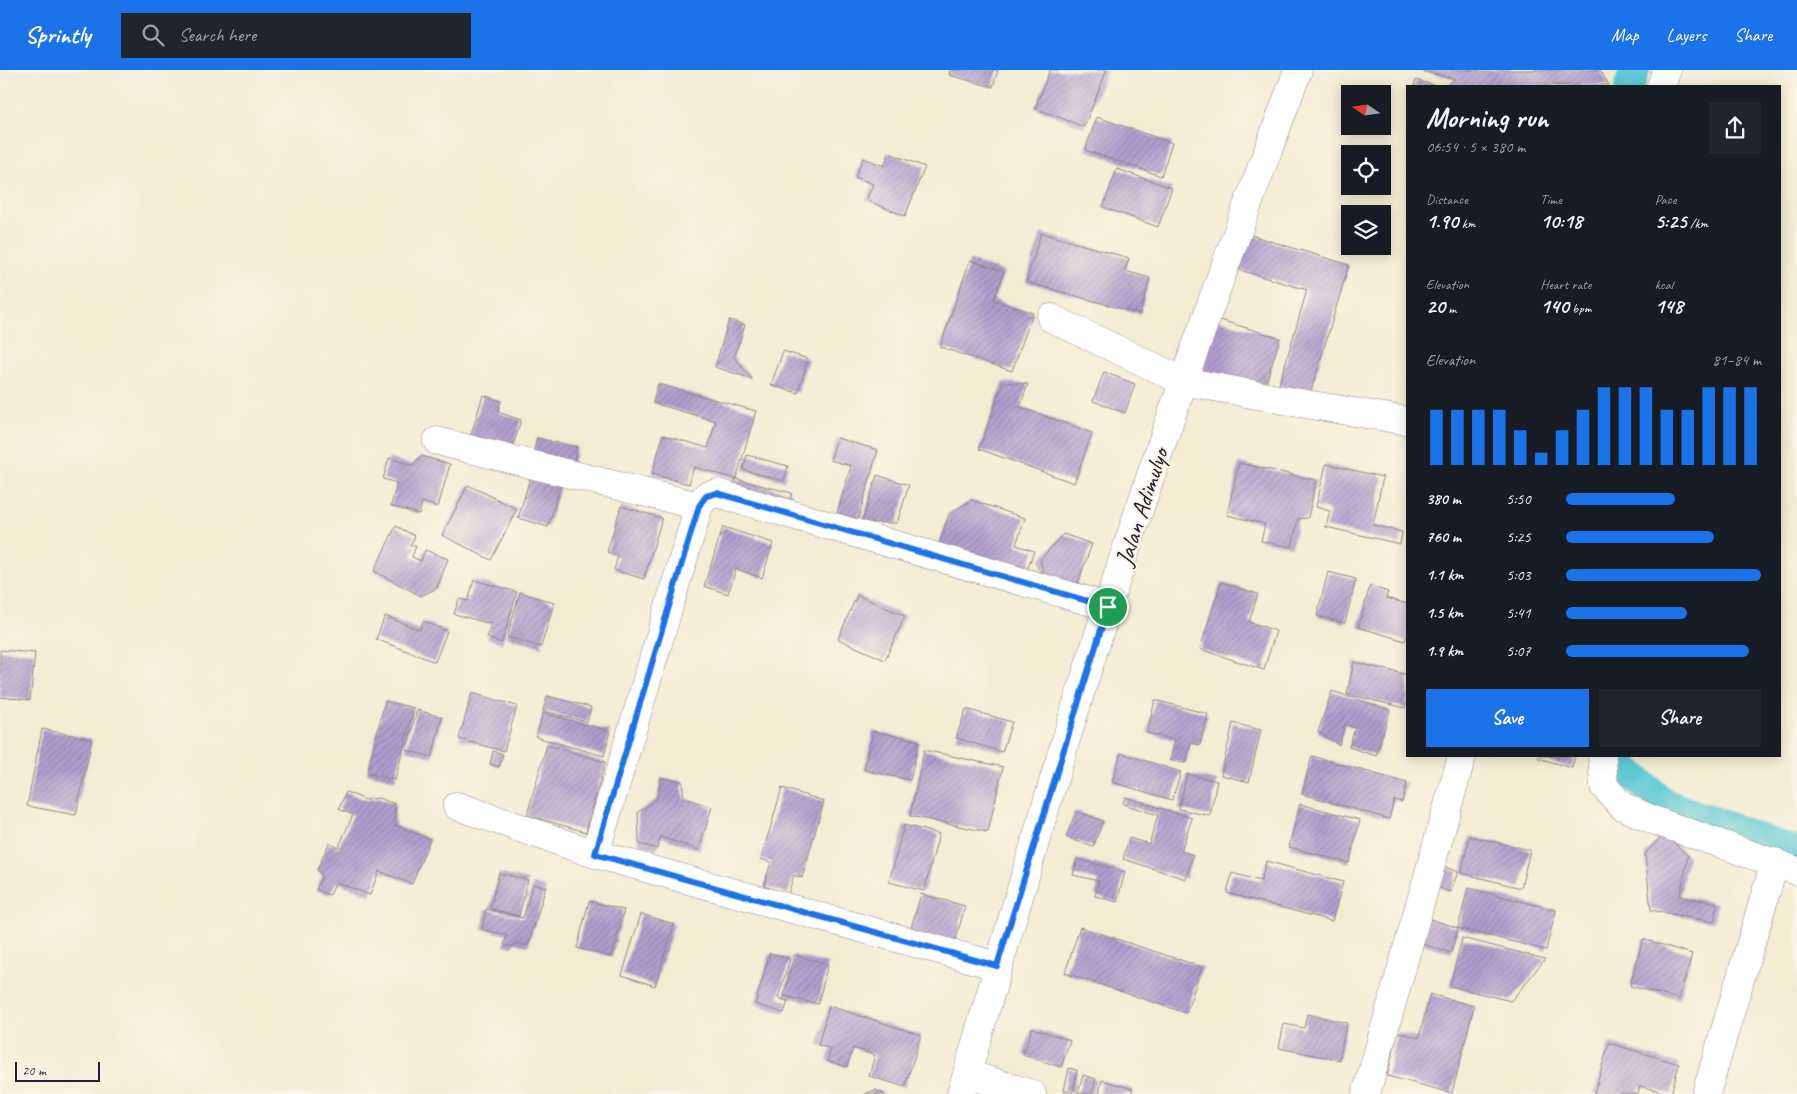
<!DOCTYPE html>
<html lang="en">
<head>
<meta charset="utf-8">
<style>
  :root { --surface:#171b24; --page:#20242c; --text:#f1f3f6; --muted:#9ea1a6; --accent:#1a73e8 }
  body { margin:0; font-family:Caveat,sans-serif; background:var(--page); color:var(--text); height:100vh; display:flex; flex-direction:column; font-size:19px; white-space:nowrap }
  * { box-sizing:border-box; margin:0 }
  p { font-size:16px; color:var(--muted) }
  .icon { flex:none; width:28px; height:28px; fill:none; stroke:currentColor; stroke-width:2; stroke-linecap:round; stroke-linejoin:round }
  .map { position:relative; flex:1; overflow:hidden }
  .details { position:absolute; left:1406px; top:15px; width:375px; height:672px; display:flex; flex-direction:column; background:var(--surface); border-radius:0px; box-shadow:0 2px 12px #0003 }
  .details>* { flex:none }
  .needle { width:32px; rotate:283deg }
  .tools { position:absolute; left:1341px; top:15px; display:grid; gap:10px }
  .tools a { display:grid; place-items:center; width:50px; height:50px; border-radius:0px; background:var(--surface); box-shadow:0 2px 12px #0003; font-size:25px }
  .scale { position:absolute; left:15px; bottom:12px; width:85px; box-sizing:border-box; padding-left:5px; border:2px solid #22223b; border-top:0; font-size:14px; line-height:18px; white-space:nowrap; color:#22223b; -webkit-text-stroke:4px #fcf5e5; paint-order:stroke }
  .pin { position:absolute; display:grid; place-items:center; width:42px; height:42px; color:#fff; margin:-21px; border:2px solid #fff; border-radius:50%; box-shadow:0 1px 5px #0007 }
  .round { display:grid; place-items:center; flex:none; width:52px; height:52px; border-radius:0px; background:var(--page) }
  .headline { display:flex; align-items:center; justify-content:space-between; height:85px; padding:0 20px }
  h1 { font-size:28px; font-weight:700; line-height:38px }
  .stats { display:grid; grid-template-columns:repeat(3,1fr); gap:8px; height:85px; padding:5px 20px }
  .stats div { display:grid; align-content:center }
  .stats b { font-size:21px; font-weight:700 }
  .stats small { font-size:14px; font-weight:400 }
  .stats p { font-size:14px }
  .chart { height:140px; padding:10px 20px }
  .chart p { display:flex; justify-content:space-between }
  .chart svg { width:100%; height:90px; margin-top:5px; stroke:var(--accent); stroke-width:6 }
  .cta { display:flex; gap:10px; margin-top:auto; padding:10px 20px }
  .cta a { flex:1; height:58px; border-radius:0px; background:var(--accent); color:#fff; font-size:20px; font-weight:700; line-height:58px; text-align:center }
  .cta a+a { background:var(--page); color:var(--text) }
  ul { padding:0 20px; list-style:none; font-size:16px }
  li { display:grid; grid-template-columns:80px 60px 1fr; align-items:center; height:38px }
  li i { height:12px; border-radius:6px; background:var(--accent) }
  header { display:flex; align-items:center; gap:30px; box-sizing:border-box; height:70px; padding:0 25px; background:var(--accent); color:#fff }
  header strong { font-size:24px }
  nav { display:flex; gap:28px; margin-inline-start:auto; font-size:18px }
  .search { width:350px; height:45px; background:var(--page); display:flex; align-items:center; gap:12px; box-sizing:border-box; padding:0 18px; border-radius:0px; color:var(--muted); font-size:19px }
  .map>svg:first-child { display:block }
</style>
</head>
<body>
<header>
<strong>Sprintly</strong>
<div class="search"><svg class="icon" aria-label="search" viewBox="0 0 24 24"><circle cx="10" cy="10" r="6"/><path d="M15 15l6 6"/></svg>Search here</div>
<nav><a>Map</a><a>Layers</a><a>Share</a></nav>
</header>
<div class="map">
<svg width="1797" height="1024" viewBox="0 0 1797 1024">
  <defs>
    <pattern id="building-hatch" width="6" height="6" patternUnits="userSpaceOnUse" patternTransform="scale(1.25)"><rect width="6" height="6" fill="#b39fcf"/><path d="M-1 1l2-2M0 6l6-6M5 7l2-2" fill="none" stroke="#9181a9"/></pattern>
  </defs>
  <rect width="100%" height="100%" fill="#fcf5e5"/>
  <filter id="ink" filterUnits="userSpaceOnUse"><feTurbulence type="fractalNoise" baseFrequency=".02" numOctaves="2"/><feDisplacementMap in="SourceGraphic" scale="10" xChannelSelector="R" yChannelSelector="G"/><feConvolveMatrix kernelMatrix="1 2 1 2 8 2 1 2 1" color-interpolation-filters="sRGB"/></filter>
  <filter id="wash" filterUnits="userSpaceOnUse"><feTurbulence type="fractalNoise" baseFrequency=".0096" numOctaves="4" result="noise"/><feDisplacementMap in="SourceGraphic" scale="20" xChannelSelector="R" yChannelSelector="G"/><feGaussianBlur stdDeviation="1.12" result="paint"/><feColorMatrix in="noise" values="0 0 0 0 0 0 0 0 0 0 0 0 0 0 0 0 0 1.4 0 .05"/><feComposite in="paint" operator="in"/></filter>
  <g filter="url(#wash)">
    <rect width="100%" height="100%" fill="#f3ecd3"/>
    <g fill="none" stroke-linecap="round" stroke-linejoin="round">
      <path stroke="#5ec9d6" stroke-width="30" d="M1629 16 1635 0
        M1623 686 1624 697 1664 733 1797 782"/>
    </g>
    <g id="blocks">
      <path fill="url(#building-hatch)" d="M950 0H998L993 17 949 5Z
        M1050 0H1107L1084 57 1035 38Z
        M1417 0H1600L1609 15 1446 16 1455 9Z
        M1416 10 1437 16H1414Z
        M1097 47 1172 73 1161 106 1085 80Z
        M889 83 925 97 905 146 866 130 873 114 855 107 863 88 884 96Z
        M1117 99 1172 118 1158 157 1103 137Z
        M1041 163 1129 188 1125 201 1150 208 1140 244 1026 212Z
        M1244 163 1349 195 1310 324 1279 315 1307 220 1233 198Z
        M970 190 1004 202 994 230 1033 243 1012 301 940 277Z
        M1210 247 1280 268 1265 316 1193 302Z
        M729 250 745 255 734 287 752 309 715 297Z
        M783 281 808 289 798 323 771 315Z
        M1104 302 1135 314 1125 343 1093 331Z
        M1003 312 1028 314 1020 337 1092 363 1074 413 979 379Z
        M658 314 756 341 736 409 792 423 787 440 731 425 736 409 694 397 689 414 652 404 663 365 708 378 716 351 653 333Z
        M483 325 501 331 498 342 521 350 511 382 470 368Z
        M537 368 577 377 572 400 532 391Z
        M837 368 878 380 858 449 837 443 851 396 830 390Z
        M747 385 788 396 784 411 743 400Z
        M421 386 450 394 438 437 422 432 419 444 391 436 397 413 383 409 389 388 412 395Z
        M1239 393 1316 410 1308 448 1298 449 1292 477 1261 471 1265 454 1227 445Z
        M1326 394 1383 407 1373 455 1402 462 1400 474 1326 457 1330 441 1316 437Z
        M531 405 561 415 548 457 518 448Z
        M877 405 909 415 897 453 862 452Z
        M468 415 517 439 491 490 442 465Z
        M971 430 1025 448 1016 475 1034 481 1026 503 939 474 949 444Z
        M621 436 662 448 644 509 614 500 618 486 607 482Z
        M396 456 415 466 410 476H416L412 487 421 491 425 480 448 489 437 518 421 526 374 501Z
        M723 457 773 473 762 508 736 499 728 524 704 516Z
        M1063 464 1092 474 1073 526 1048 517 1040 490Z
        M1328 502 1356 509 1345 553 1317 546Z
        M474 510 517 522 502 573 487 568 491 554 454 544 459 529 468 531Z
        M1221 512 1258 524 1249 552 1276 561 1264 600 1200 579Z
        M1370 516 1388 522 1386 528 1408 534V562L1405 571 1358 557Z
        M520 522 554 533 541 577 507 567Z
        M857 525 905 546 885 590 838 569Z
        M385 546 420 560 423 551 447 561 435 592 376 569Z
        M0 580 35 583 30 630 0 627Z
        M1354 592 1408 605V627L1405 638 1347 624Z
        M1332 621 1390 640 1376 686 1349 677 1355 658 1345 654 1339 675 1318 662Z
        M472 623 517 636 504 681 459 669Z
        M547 626 591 637 587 652 543 641Z
        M1155 630 1208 644 1200 675 1191 673 1186 693 1170 690 1175 670 1147 663Z
        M385 631 414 638 395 710 367 703Z
        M966 639 1012 652 1002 682 956 668Z
        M417 640 442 647 432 687 406 680Z
        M543 643 610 661 604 686 536 667Z
        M1233 653 1261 660 1249 712 1221 705Z
        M42 659 92 669 76 745 27 736Z
        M873 661 919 671 910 710 864 700Z
        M547 675 605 692 586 762 527 745Z
        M924 680 1003 697 988 762 910 746Z
        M493 681 503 684 499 697 490 694Z
        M1121 683 1181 702 1172 730 1112 712Z
        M1312 686 1407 713 1402 732 1394 730 1389 749 1302 724Z
        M1539 686H1575L1572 698 1538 688Z
        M1187 704 1217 711 1210 746 1179 739Z
        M661 708 682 711 684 728 712 737 699 780 661 767 657 779 639 774 638 742 657 729Z
        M782 718 824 731 802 808 794 805 788 824 764 816 771 792 761 789Z
        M346 722 366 730 378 728 395 734V755L430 769 412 814 379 801 370 825 336 812 330 825 316 820 322 806 317 800 329 773 338 778 353 745 339 739Z
        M1125 727 1192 748 1181 781 1193 785 1186 809 1123 789 1129 768 1149 774 1158 745 1123 734Z
        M1300 734 1360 750 1349 793 1289 777Z
        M1076 741 1103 751 1093 777 1066 767Z
        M904 755 939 764 924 821 889 812Z
        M1664 763 1688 786 1680 826 1717 833 1714 852 1651 840 1645 784Z
        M1470 766 1530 780 1521 818 1461 803Z
        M1077 789 1125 802 1117 832 1095 826 1099 811 1073 805Z
        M1266 791 1343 812 1332 851 1227 823 1232 803 1261 811Z
        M1443 796 1458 802 1450 822 1435 816Z
        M499 803 528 810 519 846 490 838Z
        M533 814 546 817 528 876 515 873 512 877 504 875 507 865 482 859 486 839 523 848Z
        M1468 818 1556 840 1546 880 1458 858Z
        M921 824 965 836 953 880 908 868Z
        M589 831 624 840 612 887 577 878Z
        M641 844 674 854 655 916 622 905Z
        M1424 847 1458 858 1451 883 1416 872Z
        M1080 857 1202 897 1186 943 1065 903Z
        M1462 868 1545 889 1511 931 1450 916Z
        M1643 869 1692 884 1679 929 1630 916Z
        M770 883 790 889 778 928 788 931 784 943 755 934Z
        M794 885 828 894 818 934 784 926Z
        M1430 924 1474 936 1452 1023 1387 1006 1398 962 1419 968Z
        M829 936 921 965 905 1017 869 1006 875 985 853 978 847 997 827 991 831 979 818 975Z
        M1307 944 1347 953 1339 990 1279 978 1284 954 1304 958Z
        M1032 958 1070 970 1061 997 1023 985Z
        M1609 973 1679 994 1671 1024 1640 1016 1638 1024H1594Z
        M1069 998 1077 1000 1073 1022 1064 1021Z
        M1083 1005 1096 1009 1092 1024 1078 1023Z
        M1102 1010 1133 1019 1131 1024H1099Z
        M875 1020 885 1024H865Z"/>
    </g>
  </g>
  <g filter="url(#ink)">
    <use href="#blocks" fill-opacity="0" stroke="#8a8787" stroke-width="1"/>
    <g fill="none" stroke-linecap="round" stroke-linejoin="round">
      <g stroke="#8a8787" stroke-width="29">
        <path id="minor" d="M1661 16 1667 0
          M1051 248 1183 311 1294 332 1408 351
          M437 371 699 436
          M1602 686 1604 716 1622 736 1653 750 1797 801
          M457 736 595 784 997 896
          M595 784 699 436 706 426 717 423 1109 537
          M967 1004 1032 1024
          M961 1024C1031 785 1100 545 1184 310 1220 206 1260 103 1298 0
          M1366 1024 1462 686
          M1706 1024 1775 792"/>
      </g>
      <use href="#minor" stroke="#fff" stroke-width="28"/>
    </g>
  </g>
  <g fill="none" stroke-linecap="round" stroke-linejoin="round" filter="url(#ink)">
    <g stroke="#fff" stroke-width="10">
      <path id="route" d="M717 423 1108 537 997 896 595 784 699 436 706 426Z"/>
    </g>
    <use href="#route" stroke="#1a73e8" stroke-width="6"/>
  </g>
  <g text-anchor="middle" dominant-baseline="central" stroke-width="4.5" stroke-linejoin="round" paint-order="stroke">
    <g font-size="25" fill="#22223b" stroke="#fcf5e5">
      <text transform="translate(1142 437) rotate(-72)">Jalan Adimulyo</text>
    </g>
  </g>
</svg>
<div class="tools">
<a><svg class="needle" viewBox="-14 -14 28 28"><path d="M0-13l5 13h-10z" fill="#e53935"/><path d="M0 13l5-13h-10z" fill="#9ea1a6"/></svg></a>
<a><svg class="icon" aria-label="locate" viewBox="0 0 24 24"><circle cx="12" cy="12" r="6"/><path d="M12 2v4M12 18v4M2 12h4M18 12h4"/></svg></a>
<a><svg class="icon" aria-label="layers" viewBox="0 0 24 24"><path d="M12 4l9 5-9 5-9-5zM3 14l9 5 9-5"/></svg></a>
</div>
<div class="scale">20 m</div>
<div class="pin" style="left:1108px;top:537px;background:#1e9e55"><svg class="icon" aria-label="arrive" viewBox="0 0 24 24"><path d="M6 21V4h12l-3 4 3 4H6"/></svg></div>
<section class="details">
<div class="headline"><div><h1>Morning run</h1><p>06:54 · 5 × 380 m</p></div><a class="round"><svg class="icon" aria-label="share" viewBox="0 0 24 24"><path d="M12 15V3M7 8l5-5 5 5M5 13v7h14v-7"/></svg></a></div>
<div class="stats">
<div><p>Distance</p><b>1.90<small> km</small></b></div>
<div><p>Time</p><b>10:18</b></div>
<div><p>Pace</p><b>5:25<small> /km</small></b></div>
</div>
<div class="stats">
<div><p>Elevation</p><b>20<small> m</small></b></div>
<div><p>Heart rate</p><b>140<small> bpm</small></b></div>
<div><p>kcal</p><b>148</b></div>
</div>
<div class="chart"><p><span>Elevation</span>81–84 m</p>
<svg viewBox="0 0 160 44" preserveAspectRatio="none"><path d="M5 44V17M15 44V17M25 44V17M35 44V17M45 44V27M55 44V38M65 44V27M75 44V17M85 44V6M95 44V6M105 44V6M115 44V17M125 44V17M135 44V6M145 44V6M155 44V6"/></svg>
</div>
<ul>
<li><b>380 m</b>5:50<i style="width:56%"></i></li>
<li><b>760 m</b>5:25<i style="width:76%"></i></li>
<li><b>1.1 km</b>5:03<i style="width:100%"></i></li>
<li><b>1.5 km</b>5:41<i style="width:62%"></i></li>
<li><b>1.9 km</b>5:07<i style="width:94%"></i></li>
</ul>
<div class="cta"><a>Save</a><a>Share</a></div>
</section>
</div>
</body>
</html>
